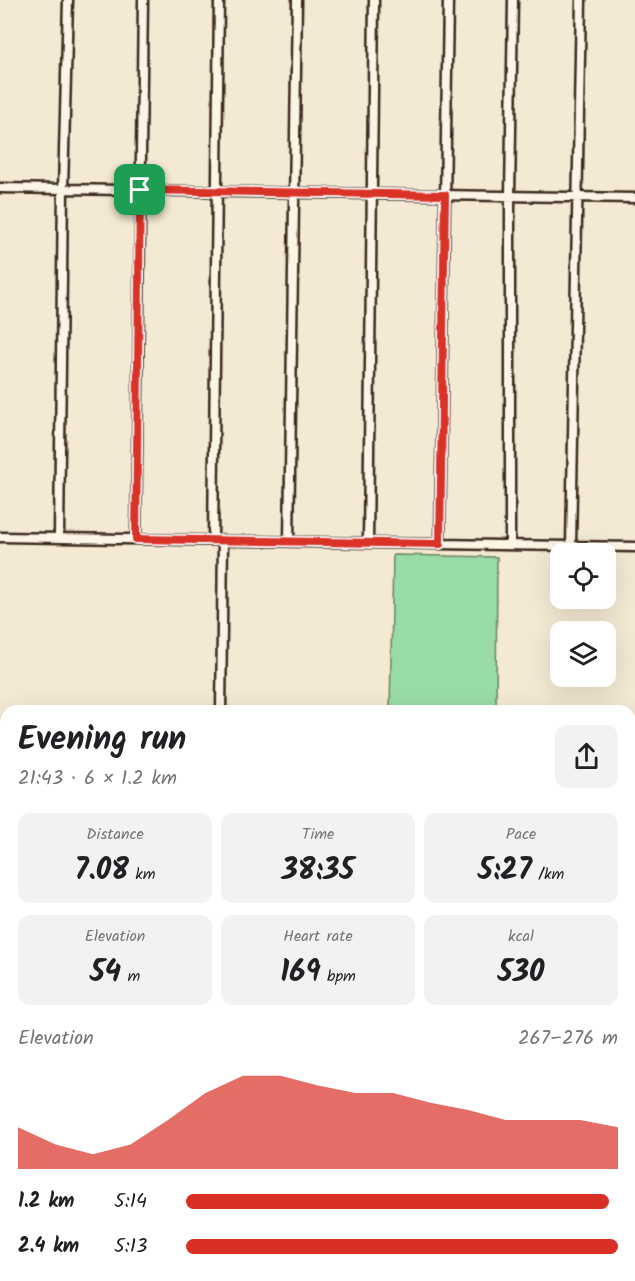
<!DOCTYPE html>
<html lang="en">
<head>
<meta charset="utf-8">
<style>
  :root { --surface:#fff; --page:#f2f2f2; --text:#202124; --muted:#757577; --accent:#d93025 }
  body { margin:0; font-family:Kalam,sans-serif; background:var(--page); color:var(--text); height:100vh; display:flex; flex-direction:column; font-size:22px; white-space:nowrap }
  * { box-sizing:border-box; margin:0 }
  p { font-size:20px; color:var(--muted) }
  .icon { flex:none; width:33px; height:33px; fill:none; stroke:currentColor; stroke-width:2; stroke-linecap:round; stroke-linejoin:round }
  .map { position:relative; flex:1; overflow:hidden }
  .panel { position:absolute; left:0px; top:705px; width:636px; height:576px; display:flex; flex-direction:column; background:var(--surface); border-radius:18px 18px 0 0; box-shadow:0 6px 24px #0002 }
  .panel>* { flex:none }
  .fabs { position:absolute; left:550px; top:543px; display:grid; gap:12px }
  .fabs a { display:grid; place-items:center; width:66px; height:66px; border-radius:12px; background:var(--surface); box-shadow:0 6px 24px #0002; font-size:30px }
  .pin { position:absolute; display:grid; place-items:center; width:51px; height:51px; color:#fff; margin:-26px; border-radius:12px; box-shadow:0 3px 9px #0006 }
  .round { display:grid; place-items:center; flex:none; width:63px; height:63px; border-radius:12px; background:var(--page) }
  .head { display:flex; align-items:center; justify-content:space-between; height:102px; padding:0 18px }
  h1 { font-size:33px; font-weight:800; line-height:45px }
  .metrics { display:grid; grid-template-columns:repeat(3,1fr); gap:9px; height:102px; padding:6px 18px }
  .metrics div { display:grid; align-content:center; border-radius:12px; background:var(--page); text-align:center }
  .metrics b { font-size:30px; font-weight:800 }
  .metrics small { font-size:16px; font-weight:400 }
  .metrics p { font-size:16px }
  .chart { height:168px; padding:12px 18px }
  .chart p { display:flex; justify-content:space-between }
  .chart svg { width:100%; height:108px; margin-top:6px; fill:var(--accent); opacity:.7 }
  ul { padding:0 18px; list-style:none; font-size:20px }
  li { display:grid; grid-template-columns:96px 72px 1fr; align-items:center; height:45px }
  li i { height:15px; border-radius:8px; background:var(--accent) }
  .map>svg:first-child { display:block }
</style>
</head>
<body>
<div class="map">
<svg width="635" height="1281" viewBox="0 0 635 1281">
  <rect width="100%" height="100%" fill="#f4e9d3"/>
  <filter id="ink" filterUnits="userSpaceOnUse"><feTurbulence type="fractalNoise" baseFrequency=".0167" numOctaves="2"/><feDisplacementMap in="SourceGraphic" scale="12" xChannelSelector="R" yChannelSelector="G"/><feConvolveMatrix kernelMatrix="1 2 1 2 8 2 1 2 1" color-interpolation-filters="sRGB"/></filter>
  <g filter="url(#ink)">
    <path fill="#9adca7" stroke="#6a8362" stroke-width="1.5" d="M393 555 497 557 496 711H390Z"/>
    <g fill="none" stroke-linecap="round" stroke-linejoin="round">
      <g stroke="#3b2a1e" stroke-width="13">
        <path id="minor" d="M0 188 635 198
          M0 537 635 547
          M59 537 63 189 68 0
          M136 539 143 0
          M213 540 219 0
          M289 541 297 0
          M368 543 374 0
          M440 544 448 0
          M510 545V196L513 0
          M571 546 581 0
          M221 711 223 540
          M0 781H6
          M630 791H635
          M0 1140H6
          M630 1152H635
          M0 1211H6
          M630 1219H635
          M275 1275V1281
          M44 1281V1276
          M121 1281V1275
          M355 1281V1275
          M430 1281V1275
          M494 1281V1275
          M557 1281V1275
          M624 1281V1275"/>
      </g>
      <use href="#minor" stroke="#fcf5e5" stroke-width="8"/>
    </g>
  </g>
  <g fill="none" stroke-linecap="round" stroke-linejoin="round" filter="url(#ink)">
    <g stroke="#fff" stroke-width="12">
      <path id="route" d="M140 190 445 195 440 544 136 539Z"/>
    </g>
    <use href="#route" stroke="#d93025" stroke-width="8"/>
  </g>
</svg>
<div class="fabs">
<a><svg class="icon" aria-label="locate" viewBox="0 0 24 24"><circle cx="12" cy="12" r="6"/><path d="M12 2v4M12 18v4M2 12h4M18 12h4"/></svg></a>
<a><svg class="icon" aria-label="layers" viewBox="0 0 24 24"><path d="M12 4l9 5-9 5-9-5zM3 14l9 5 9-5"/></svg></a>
</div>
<div class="pin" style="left:140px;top:190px;background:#1e9e55"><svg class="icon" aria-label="arrive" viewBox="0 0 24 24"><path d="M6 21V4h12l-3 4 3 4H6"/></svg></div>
<section class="panel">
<div class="head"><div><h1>Evening run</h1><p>21:43 · 6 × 1.2 km</p></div><a class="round"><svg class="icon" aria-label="share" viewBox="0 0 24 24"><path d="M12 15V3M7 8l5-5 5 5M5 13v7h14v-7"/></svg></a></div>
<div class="metrics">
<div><p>Distance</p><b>7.08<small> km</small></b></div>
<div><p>Time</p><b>38:35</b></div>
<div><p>Pace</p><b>5:27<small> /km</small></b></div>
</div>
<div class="metrics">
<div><p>Elevation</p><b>54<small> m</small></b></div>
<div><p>Heart rate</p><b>169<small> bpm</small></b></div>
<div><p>kcal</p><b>530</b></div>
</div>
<div class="chart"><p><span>Elevation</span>267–276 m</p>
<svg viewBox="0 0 160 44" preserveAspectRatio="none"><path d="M0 44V27L10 34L20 38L30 34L40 24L50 13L60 6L70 6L80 10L90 13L100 13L110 17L120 20L130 24L140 24L150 24L160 27V44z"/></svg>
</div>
<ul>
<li><b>1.2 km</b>5:14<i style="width:98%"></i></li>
<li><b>2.4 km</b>5:13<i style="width:100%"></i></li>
</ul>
</section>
</div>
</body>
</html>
